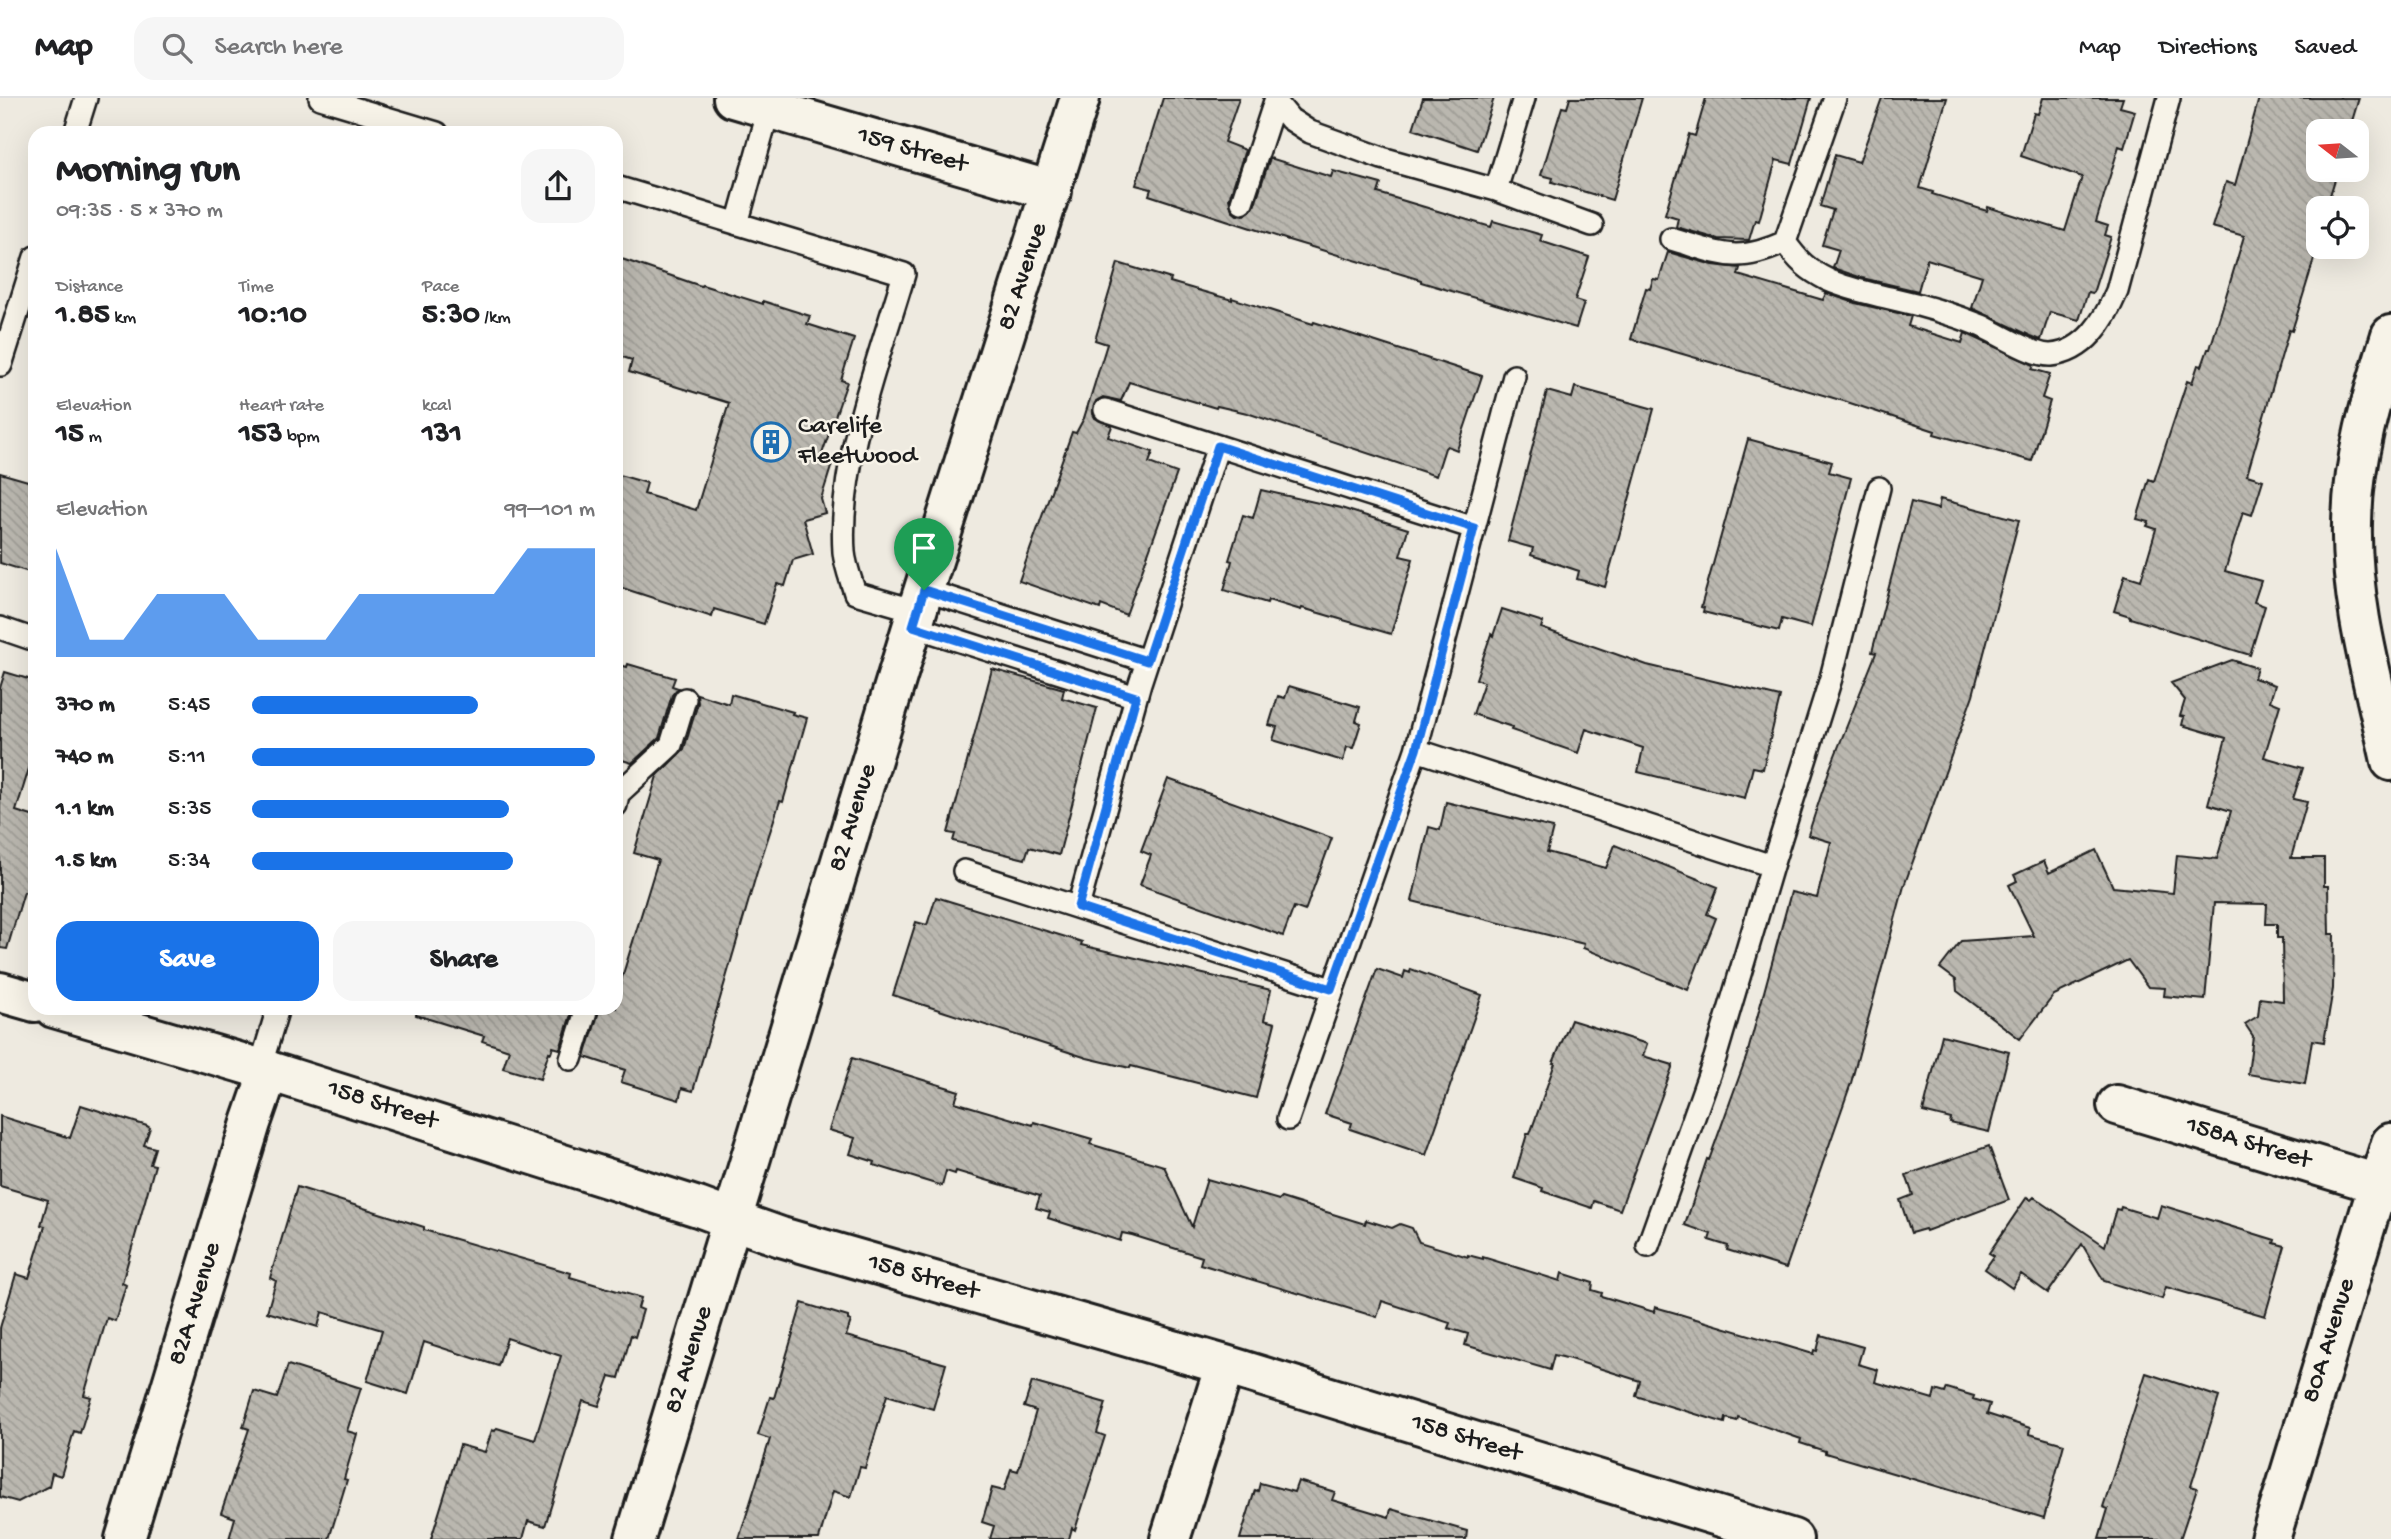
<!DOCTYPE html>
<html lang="en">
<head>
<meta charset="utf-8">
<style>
  :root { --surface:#fff; --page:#f6f6f6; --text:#202124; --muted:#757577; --line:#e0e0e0; --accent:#1a73e8 }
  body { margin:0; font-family:"Gochi Hand",sans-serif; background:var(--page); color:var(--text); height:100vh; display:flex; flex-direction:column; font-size:26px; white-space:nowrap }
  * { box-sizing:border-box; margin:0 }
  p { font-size:23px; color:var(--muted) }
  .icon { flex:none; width:38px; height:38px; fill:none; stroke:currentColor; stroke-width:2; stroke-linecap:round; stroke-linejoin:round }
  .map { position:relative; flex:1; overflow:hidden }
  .details { position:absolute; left:28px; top:28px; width:595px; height:889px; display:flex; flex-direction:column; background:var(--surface); border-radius:21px; box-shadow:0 7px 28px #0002 }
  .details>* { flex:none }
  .needle { width:46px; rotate:287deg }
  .buttons { position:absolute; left:2306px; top:21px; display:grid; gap:14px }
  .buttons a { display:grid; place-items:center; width:63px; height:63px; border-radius:14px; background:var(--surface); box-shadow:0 7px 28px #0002; font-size:35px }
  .pin { position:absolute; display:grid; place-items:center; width:60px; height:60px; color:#fff; margin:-72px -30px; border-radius:50% 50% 50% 0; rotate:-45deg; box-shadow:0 0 7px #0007 }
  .pin .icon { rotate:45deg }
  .round { display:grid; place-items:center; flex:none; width:74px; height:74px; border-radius:21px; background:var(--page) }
  .overview { display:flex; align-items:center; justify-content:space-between; height:119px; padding:0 28px }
  h1 { font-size:38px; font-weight:700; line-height:52px }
  .metrics { display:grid; grid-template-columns:repeat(3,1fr); gap:10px; height:119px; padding:7px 28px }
  .metrics div { display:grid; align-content:center }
  .metrics b { font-size:30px; font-weight:700 }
  .metrics small { font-size:19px; font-weight:400 }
  .metrics p { font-size:19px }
  .chart { height:196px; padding:14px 28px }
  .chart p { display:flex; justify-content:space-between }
  .chart svg { width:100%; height:126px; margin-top:7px; fill:var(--accent); opacity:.7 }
  .primary-button { display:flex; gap:14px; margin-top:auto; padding:14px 28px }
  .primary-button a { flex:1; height:80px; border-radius:21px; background:var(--accent); color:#fff; font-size:28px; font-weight:700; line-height:80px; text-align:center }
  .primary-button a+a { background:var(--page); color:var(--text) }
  ul { padding:0 28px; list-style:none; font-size:23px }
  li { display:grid; grid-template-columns:112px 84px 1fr; align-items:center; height:52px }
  li i { height:18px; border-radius:9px; background:var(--accent) }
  header { display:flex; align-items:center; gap:42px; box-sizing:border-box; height:98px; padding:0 35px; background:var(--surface); border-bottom:2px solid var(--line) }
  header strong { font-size:33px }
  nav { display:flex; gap:38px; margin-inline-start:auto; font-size:24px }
  .search { width:490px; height:63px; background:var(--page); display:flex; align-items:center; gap:18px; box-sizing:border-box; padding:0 24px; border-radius:21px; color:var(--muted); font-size:26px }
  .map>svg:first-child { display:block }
</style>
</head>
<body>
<header>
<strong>Map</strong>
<div class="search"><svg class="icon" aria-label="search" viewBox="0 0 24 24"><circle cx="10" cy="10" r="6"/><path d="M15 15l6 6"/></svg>Search here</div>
<nav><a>Map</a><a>Directions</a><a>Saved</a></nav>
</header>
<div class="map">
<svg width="2391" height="1441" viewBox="0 0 2391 1441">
  <defs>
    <pattern id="building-back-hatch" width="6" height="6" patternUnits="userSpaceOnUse" patternTransform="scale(1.75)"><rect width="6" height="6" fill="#bab7af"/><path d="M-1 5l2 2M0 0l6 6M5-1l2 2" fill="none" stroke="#9f9d96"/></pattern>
  </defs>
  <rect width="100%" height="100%" fill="#eeeae0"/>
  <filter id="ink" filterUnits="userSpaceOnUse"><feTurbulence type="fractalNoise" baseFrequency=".0143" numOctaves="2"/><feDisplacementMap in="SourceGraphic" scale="14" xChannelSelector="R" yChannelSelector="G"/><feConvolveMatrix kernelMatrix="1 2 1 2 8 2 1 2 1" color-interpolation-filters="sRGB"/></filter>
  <g filter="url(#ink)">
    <path fill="url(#building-back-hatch)" stroke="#1c1c1c" stroke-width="2" d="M1163 0H1239L1224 44 1245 52 1229 101 1232 112 1237 116 1245 117 1254 109 1270 60 1331 79 1333 73 1381 86 1378 95 1491 129 1493 123 1542 137 1540 143 1589 159 1575 202 1584 205 1576 230 1421 184V182L1285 141 1149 97 1151 91 1136 87Z
      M1423 0H1494L1477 52 1413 31Z
      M1570 0H1642L1612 102 1552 84 1553 80 1541 77 1562 9 1567 10Z
      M1706 0H1811L1792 66 1776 62 1759 123 1755 122 1749 142 1718 141 1676 129 1678 120 1665 116 1689 36 1695 38Z
      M1882 0H1947L1920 90 1933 94 1932 96 1987 113 1988 109 2065 133 2082 79 2021 58 2034 15 2038 16 2043 0H2123L2120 9 2135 13 2124 50 2119 48 2096 124 2108 128 2105 137 2111 139 2093 195 2088 194 2079 222 2050 214 2041 242 2031 238 1972 210 1982 178 1927 161 1918 193 1862 180 1833 170 1839 152 1822 147 1833 112 1820 108 1835 57 1859 64Z
      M2259 0H2359L2349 33H2319V72H2338L2326 110H2319V143L2309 178 2292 233 2289 232 2247 377 2263 382 2252 417 2243 414 2225 473 2261 483 2254 504 2265 508 2250 557 2130 520V518L2114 513 2125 477 2141 482 2156 431 2147 428 2149 424 2137 421 2149 381 2154 383 2187 283 2192 285 2198 267 2202 268 2208 251H2210L2244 138 2212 129 2226 84 2235 87Z
      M1668 154 1713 167 1740 170 1738 177 1823 202 1826 195 1855 205 1911 218 1908 228 1962 245 1965 235 2034 267 2032 271 2050 276 2042 300 2050 303 2032 363 1934 336 1935 333 1847 304 1631 241 1646 190 1650 191 1653 181 1659 182Z
      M616 159 701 188 702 187 763 206V203L810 218 807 226 854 241 841 282 847 284 822 356 832 366 821 401 825 415 803 421 813 456 793 462 785 488 777 486 764 526 714 511 712 519 616 488V376L647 385 644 396 696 412 729 305 629 274 632 262 616 257Z
      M1118 165 1171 181 1170 184 1232 202V200L1313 226 1314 224 1482 278 1457 352 1447 348 1445 350 1436 378 1247 315 1217 308 1216 310 1129 284 1121 303 1103 299 1096 303 1092 314 1095 320 1112 328 1108 339 1153 354 1149 365 1177 375 1126 517 1101 507 1100 511 1019 483 1072 334 1076 335 1084 320 1107 246 1095 242Z
      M1575 289 1654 311 1605 489 1577 481 1579 473 1531 457 1533 450 1508 443 1547 293 1572 300Z
      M1748 341 1832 364 1829 374 1851 380 1811 529 1782 521 1779 533 1703 514 1704 510 1701 509Z
      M0 375 35 385V476L0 465Z
      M1261 392 1341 410 1408 431 1400 458 1413 461 1391 536 1302 510 1301 512 1268 502 1267 505 1224 492 1232 463 1229 462 1243 417 1253 420Z
      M1940 401 2019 422 1973 597 1904 788 1851 985 1786 1170 1727 1152 1728 1148 1709 1142 1711 1136 1685 1127 1707 1061 1709 1062 1747 957 1791 794 1817 800 1831 744 1808 737 1830 670 1876 555 1872 554 1911 404 1938 411Z
      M1502 511 1543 524 1541 530 1647 567 1780 599 1763 671 1753 669 1745 700 1638 674 1643 650 1586 631 1578 655 1511 632 1512 629 1473 616 1484 584 1476 581 1491 536 1493 538Z
      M2232 562 2257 570 2254 580 2275 587 2270 603 2280 607 2264 659 2303 670 2293 701 2307 704 2291 760H2324V788H2328L2329 836H2334L2333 891 2324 944 2312 942 2305 986 2248 976 2253 938 2245 926 2258 918 2260 900 2283 903 2282 840H2277V826H2266L2267 806 2214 805 2205 902 2164 898 2165 890 2148 889 2128 862 2054 897 2020 941 1957 893 1956 882 1940 870 1961 843 2034 838 2009 787 2017 783 2014 777 2044 763 2049 775 2096 752 2113 789 2173 795 2177 757 2217 761 2231 713 2208 706 2226 640 2182 627 2184 619 2180 618 2185 602 2171 585Z
      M616 566 627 569 628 566 675 580 672 588 678 590 672 597 659 640 632 665 616 660Z
      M992 571 1064 591 1062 600 1097 610 1059 757 1029 749 1025 761 953 743 955 736 948 735Z
      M5 574 35 583V651L16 713 35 719V797L24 794 7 851 0 850V590Z
      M1289 588 1360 609 1356 623 1361 625 1353 650 1347 649 1343 663 1273 642 1277 629 1269 627 1278 598 1285 600Z
      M697 596 729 606 731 596 793 614 792 616 807 620 783 704 780 703 757 774 693 993 682 990 679 1002 621 984 625 972 585 959 600 910H616V899L658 762 634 755 657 678 684 651 698 605Z
      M1168 681 1332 740 1305 813 1294 809 1283 838 1140 787 1151 757 1141 753Z
      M1446 704 1553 730 1547 754 1606 770 1615 747 1718 789 1707 816 1716 820 1688 892 1583 850 1584 846 1412 803 1429 729 1440 732Z
      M936 799 1082 844 1081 847 1271 892 1264 922 1275 925 1256 1000 1131 968 1130 970 1087 960 893 897 916 824 927 827Z
      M1377 871 1403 880 1405 873 1410 875 1411 871 1482 897 1426 1057 1350 1031 1352 1025 1325 1016Z
      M417 910H573L560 951 553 949 551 955 549 954 540 981 503 970 509 952 482 943 484 938 416 917Z
      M1571 922 1647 946 1643 958 1673 967 1620 1112 1594 1103 1592 1110 1542 1093 1543 1090 1514 1080 1527 1036H1530L1555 965H1553Z
      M1942 937 2009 954 1989 1034 1950 1025 1951 1021 1923 1014Z
      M852 960 959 993 955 1004 1033 1027 1034 1024 1092 1041 1090 1046 1164 1068 1192 1129 1207 1081 1279 1102 1281 1100 1365 1126 1366 1122 1392 1130 1400 1126 1412 1130 1419 1144 1468 1159V1157L1483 1161V1159L1560 1183 1562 1175 1593 1185 1592 1192 1602 1195 1601 1198 1654 1214 1655 1209 1676 1215 1813 1256 1814 1252 1817 1253 1821 1237 1863 1249 1858 1266 1878 1272 1875 1284 1933 1301 1935 1292 1945 1295 1947 1290 1974 1298 1973 1301 1990 1306 1987 1316 2030 1330 2029 1336 2064 1346 2044 1420 1825 1355V1353L1800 1345 1801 1341 1738 1319 1737 1323 1726 1320 1725 1325 1636 1298 1640 1283 1570 1261 1554 1257 1550 1272 1465 1247 1468 1236 1448 1230 1450 1225 1382 1203 1377 1219 1200 1166 1202 1159 1132 1137 1122 1135 1120 1143 1082 1131 1048 1120 1050 1114 1036 1110 1040 1098 956 1073 955 1076 946 1073 942 1088 874 1067 875 1064 850 1056 855 1040 829 1032Z
      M81 1007 147 1028 150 1030 144 1047 155 1050 150 1066 155 1067 122 1185 126 1187 115 1223 107 1220 84 1297 91 1299 80 1335 74 1333 61 1378 52 1375 49 1388 18 1404 0 1399V1230L16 1176 29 1180 45 1128 41 1127 48 1102 0 1088V1018L70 1040Z
      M1989 1048 2009 1102 1926 1133 1925 1131 1911 1135 1900 1102 1913 1097 1906 1077Z
      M297 1089 424 1129V1132L571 1175 570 1179 641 1200 638 1210 643 1212 635 1239 631 1237 619 1280 610 1278 599 1308 583 1303 545 1428 528 1423 523 1441H431L460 1347 485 1354 492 1332 495 1333 497 1330 535 1342 561 1258 507 1240 498 1268 424 1244 408 1296 367 1283 382 1232 322 1214 318 1229 267 1214 276 1183 270 1180Z
      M2027 1099 2031 1102 2034 1099 2105 1148 2116 1111 2120 1112 2121 1109 2157 1120 2161 1107 2275 1142 2274 1145 2285 1148 2265 1218 2166 1189 2162 1201 2104 1183 2082 1146 2048 1195 2021 1176 2012 1190 1985 1171 1994 1158 1989 1155Z
      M802 1205 848 1219V1222L851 1223 846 1238 946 1266 933 1311 887 1297 865 1370 860 1369 851 1399 833 1393 819 1441H739L770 1341 758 1337 770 1299 774 1300Z
      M288 1267 361 1290 347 1333 357 1336 344 1381 347 1382 329 1441H229L235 1420 221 1415 249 1331 243 1329 254 1293 277 1300Z
      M2146 1275 2219 1299 2191 1388 2197 1390 2180 1441H2099L2108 1411 2103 1409Z
      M1032 1284 1106 1305 1097 1335 1105 1338 1075 1432 1072 1430 1069 1441H990L994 1428 982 1424 992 1390 1004 1393 1011 1371 1018 1373 1036 1313 1024 1309Z
      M1298 1383 1335 1394 1332 1402 1389 1419 1391 1411 1467 1433 1466 1441H1240L1255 1392 1258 1393 1260 1385 1294 1394Z"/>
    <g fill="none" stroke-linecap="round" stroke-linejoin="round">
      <g stroke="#1c1c1c" stroke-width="26">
        <path id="service" d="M320 0 437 35
          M1276 4 1290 21 1310 34 1382 60 1496 92 1592 127
          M75 35 86 0
          M616 89 904 176C879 262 838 363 844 454 845 467 851 482 855 495L917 513
          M1496 92 1524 0
          M1242 104 1276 0
          M737 126 769 11
          M1671 141C1720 155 1735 167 1785 144 1798 163 1808 172 1828 182 1848 191 1869 195 1890 200 1922 207 1952 216 1982 228 1999 236 2033 258 2051 257 2086 254 2105 221 2117 193L2169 0
          M1785 144 1835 0
          M1 267 35 159
          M1105 312 1474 430
          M924 492 1147 563
          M913 528 1136 599
          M0 530 35 542
          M1416 652 1772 768
          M616 707 618 696 671 647 685 601
          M964 773 1331 891
          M1078 809 1140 585 1218 348
          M571 961 587 910
          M260 970 278 910
          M1288 1021 1416 652 1514 278
          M1648 1148 1715 960 1772 768 1831 580 1879 390"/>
      </g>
      <g stroke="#1c1c1c" stroke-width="44">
        <path id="minor" d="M733 0 1052 93
          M2391 237C2372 299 2353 360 2352 425 2350 506 2374 585 2391 663
          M2117 1007 2378 1086
          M733 1122 781 1139 1225 1267 1793 1441
          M125 1441 251 1025 269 973
          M1170 1441 1225 1267
          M2270 1441 2391 1045"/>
      </g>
      <g stroke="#1c1c1c" stroke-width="44">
        <path id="tertiary" d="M0 894 35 904
          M54 910 269 973 698 1109 733 1122
          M635 1441 917 513 1080 0"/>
      </g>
      <use href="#service" stroke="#f7f3e8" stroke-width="21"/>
      <use href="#minor" stroke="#f7f3e8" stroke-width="38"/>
      <use href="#tertiary" stroke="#f7f3e8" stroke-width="38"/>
    </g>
  </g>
  <g fill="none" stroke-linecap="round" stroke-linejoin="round" filter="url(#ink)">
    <g stroke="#fff" stroke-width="14">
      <path id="route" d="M1218 348 1474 430 1416 652 1331 891 1078 809 1136 599 913 528 924 492 1147 563Z"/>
    </g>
    <use href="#route" stroke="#1a73e8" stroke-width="9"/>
  </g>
  <defs>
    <g id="building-ring" transform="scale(2.0125)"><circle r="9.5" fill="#f7f3e8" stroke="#1f6fb2" stroke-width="1.5"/><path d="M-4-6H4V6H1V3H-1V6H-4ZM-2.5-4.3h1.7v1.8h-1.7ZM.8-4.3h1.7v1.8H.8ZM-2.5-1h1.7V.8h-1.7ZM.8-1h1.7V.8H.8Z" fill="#1f6fb2"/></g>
  </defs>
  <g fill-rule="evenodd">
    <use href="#building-ring" x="771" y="344"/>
  </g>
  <g text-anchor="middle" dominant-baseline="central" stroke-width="5" stroke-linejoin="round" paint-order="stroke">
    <g font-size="26" fill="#1c1c1c" stroke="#f7f3e8">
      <text transform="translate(912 53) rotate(16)">159 Street</text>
      <text transform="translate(1024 179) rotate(-72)">82 Avenue</text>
      <text transform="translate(854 720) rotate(-73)">82 Avenue</text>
      <text transform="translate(382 1008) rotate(18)">158 Street</text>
      <text transform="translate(2248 1046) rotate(17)">158A Street</text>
      <text transform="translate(923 1180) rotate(16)">158 Street</text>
      <text transform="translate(196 1206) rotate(-73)">82A Avenue</text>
      <text transform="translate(2330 1243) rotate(-73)">80A Avenue</text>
      <text transform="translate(690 1262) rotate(-73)">82 Avenue</text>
      <text transform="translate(1466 1341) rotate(17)">158 Street</text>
    </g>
    <g font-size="26" fill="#1c1c1c" stroke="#f7f3e8" text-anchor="start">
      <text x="798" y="329">Carelife<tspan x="798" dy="30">Fleetwood</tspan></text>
    </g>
  </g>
</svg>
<div class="buttons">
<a><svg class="needle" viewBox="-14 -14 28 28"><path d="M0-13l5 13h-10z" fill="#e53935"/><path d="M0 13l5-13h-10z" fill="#757577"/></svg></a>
<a><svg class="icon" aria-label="locate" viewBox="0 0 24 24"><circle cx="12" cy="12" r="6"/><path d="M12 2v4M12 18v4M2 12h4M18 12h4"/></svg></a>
</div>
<div class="pin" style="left:924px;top:492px;background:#1e9e55"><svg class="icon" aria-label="arrive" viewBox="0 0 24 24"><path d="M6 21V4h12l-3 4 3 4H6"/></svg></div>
<section class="details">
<div class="overview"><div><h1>Morning run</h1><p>09:35 · 5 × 370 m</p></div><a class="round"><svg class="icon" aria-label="share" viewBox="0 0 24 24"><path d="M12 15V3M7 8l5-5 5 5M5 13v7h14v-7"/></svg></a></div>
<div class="metrics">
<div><p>Distance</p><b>1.85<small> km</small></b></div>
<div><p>Time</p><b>10:10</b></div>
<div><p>Pace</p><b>5:30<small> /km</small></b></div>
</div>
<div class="metrics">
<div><p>Elevation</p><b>15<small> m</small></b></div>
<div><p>Heart rate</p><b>153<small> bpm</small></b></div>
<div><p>kcal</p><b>131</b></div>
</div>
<div class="chart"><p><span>Elevation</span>99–101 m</p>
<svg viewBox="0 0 160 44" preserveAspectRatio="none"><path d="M0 44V6L10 38L20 38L30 22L40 22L50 22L60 38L70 38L80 38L90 22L100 22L110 22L120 22L130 22L140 6L150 6L160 6V44z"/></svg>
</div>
<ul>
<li><b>370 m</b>5:45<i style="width:66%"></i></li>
<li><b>740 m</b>5:11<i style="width:100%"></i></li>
<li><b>1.1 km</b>5:35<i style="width:75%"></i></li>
<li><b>1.5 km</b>5:34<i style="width:76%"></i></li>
</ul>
<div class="primary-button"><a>Save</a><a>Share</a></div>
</section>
</div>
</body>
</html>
